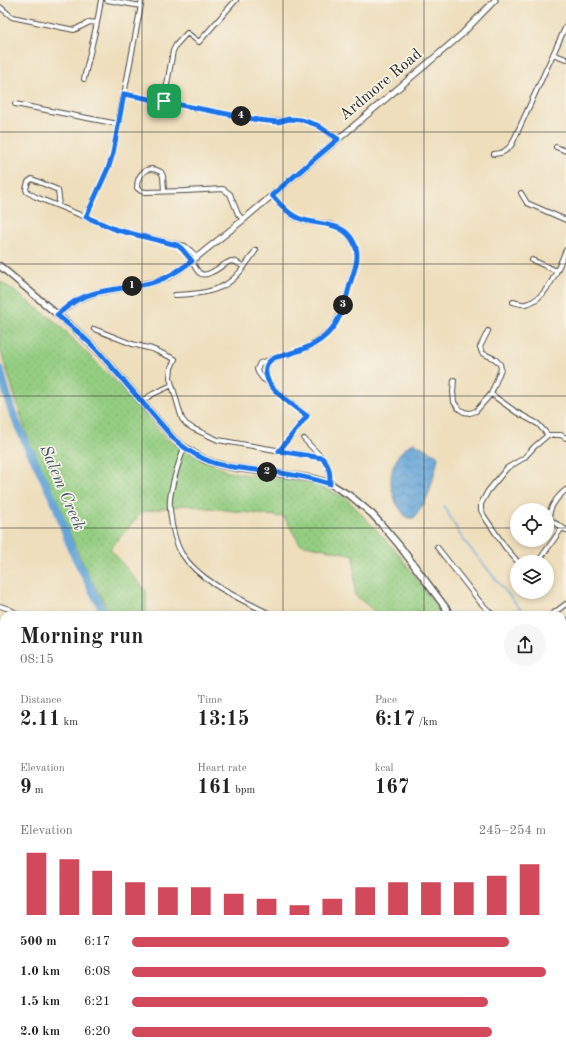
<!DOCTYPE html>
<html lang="en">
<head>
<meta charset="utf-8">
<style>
  :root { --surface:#fff; --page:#f6f6f6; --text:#222; --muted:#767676; --accent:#d1495b }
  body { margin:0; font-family:"Old Standard TT",serif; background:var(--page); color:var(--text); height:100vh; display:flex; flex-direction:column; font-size:15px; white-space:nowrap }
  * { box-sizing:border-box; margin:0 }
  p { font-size:13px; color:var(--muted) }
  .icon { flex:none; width:22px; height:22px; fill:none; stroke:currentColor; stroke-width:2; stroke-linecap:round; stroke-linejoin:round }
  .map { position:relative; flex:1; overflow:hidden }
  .sheet { position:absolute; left:0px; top:611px; width:566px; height:444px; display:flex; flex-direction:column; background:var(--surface); border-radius:12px 12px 0 0; box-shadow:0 2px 6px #0003 }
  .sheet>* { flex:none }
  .tools { position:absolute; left:510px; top:503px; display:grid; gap:8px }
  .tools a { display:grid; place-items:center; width:44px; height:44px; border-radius:50%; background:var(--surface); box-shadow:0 2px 6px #0003; font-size:20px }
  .pin { position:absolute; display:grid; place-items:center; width:34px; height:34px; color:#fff; margin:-17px; border-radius:8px; box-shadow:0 2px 6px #0006 }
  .km { position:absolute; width:20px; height:20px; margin:-10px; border-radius:50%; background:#222; color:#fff; font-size:11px; line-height:20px; text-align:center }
  .round { display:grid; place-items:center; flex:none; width:42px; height:42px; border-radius:21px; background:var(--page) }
  .summary { display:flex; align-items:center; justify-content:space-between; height:68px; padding:0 20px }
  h1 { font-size:22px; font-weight:700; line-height:30px }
  .stats { display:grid; grid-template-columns:repeat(3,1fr); gap:6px; height:68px; padding:4px 20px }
  .stats div { display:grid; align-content:center }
  .stats b { font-size:20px; font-weight:700 }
  .stats small { font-size:11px; font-weight:400 }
  .stats p { font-size:11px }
  .chart { height:112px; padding:8px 20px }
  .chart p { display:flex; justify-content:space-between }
  .chart svg { width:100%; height:72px; margin-top:4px; stroke:var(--accent); stroke-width:6 }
  ul { padding:0 20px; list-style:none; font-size:13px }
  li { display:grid; grid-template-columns:64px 48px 1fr; align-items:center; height:30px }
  li i { height:10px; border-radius:5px; background:var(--accent) }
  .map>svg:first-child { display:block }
</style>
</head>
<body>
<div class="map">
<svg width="566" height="1055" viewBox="0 0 566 1055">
  <defs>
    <pattern id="grass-dots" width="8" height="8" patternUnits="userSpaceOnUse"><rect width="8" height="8" fill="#94ce82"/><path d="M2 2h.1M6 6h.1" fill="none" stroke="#80b170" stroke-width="1.8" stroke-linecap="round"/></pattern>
    <pattern id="water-waves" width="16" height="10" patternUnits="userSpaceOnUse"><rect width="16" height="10" fill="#66a5d8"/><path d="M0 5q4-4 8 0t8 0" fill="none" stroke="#5487af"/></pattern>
  </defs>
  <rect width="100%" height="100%" fill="#f7f3e8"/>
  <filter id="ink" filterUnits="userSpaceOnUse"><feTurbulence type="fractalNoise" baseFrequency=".025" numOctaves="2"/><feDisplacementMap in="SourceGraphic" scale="8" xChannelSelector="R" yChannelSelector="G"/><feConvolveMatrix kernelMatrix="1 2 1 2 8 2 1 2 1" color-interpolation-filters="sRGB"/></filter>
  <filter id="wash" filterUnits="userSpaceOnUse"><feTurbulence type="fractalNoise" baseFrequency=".012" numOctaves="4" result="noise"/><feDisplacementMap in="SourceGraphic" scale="16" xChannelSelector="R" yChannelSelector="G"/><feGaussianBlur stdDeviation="0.9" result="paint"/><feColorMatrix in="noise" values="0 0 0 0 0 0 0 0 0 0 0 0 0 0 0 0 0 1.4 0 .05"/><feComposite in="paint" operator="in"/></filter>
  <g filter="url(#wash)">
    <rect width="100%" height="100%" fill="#eedebc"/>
    <path fill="url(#grass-dots)" stroke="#607c56" d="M0 281 56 322 123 389 166 439 228 472 312 483 346 498 397 552 443 615H379L355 595 354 555 300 544 284 517 184 505 142 512 110 549 146 591V615H110L102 599 88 575 29 442 0 348Z
      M4 746V800L0 797V749Z"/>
    <path fill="url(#water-waves)" stroke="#486882" d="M414 443 437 455 438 459 430 490 425 502 414 518H409L406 517 396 503 391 486V476L393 467 399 454 410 444Z"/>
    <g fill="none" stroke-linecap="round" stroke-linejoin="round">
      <path stroke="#66a5d8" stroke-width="1.5" d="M444 506 462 538 525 615
        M562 636 566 637
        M0 852 4 851"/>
      <path stroke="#66a5d8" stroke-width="8" d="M0 369 11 409 29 451 32 453V456L35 461 56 505 66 534 72 551 105 615
        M0 724 4 720
        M0 802 4 805
        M164 1051V1055"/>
    </g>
  </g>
  <g filter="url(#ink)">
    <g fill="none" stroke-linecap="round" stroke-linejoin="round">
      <g stroke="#484641" stroke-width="6">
        <path id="minor" d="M107 0 141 6
          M0 7 12 17 74 30 90 22 97 23
          M553 54 566 59
          M84 79 97 23 101 0
          M124 94 258 120 278 121 289 119 302 120 317 125 338 139
          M164 101 173 51 176 45 187 33 199 42 236 0
          M15 104 118 124
          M556 147 566 151
          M494 154C502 154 507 151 512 144L566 26
          M164 191 163 176 161 172C147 164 137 174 137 188L141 191 146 192 185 191 223 189 230 194 238 214 243 220
          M521 193 527 203 566 220
          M272 195 287 211 294 217 305 221 330 224 340 228 348 234 354 243 357 251V259L346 298 336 322 330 331 314 344 304 349 260 363 257 369 258 372 263 379 267 381 274 389 307 416 279 451
          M58 206 59 198 58 190 32 179 28 182 26 189 27 192 36 197 117 230 185 246 191 251 197 257
          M86 217 109 166 113 153 142 0
          M178 245C183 250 187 254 191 260 196 267 198 280 212 272 219 269 223 264 231 261L236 262 244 267
          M532 260 557 271
          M175 295C195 294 217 293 232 280 242 272 249 260 256 250
          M513 302C517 303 522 305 526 304 548 299 558 268 566 250
          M94 329 132 344 152 349 175 359 171 368 170 378 182 419 186 424 192 428 218 440 322 458
          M454 380 453 392 454 402 458 408 464 412 470 413 476 411 491 394 501 369 500 364 495 359 482 353 480 347 488 331
          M267 381C266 373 264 366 271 359
          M491 394 516 412 538 424 548 435
          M142 401 153 394 172 385
          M304 439 325 461C330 468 330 475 329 483
          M184 447C179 463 171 484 170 500 169 508 171 517 172 525 174 534 176 545 182 554 201 583 241 599 272 615
          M566 490C559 495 544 512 552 521 556 524 562 527 566 530
          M437 547 480 602 493 615
          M518 562 505 547 484 516 481 510V504L488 491 507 468 524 458 534 447 548 435H561L566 438
          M538 562 562 528
          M0 606 9 609 19 615
          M551 615 566 604
          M562 623 566 620
          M0 662 4 661
          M562 677 566 672
          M562 961 566 964
          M430 1052H439L445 1055
          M474 1055 476 1051"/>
      </g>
      <g stroke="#484641" stroke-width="7">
        <path id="tertiary" d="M57 315 77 300 95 293 154 282 168 277 178 271 192 261 243 220 461 35 495 0"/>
      </g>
      <g stroke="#484641" stroke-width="8">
        <path id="secondary" d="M0 266 78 332 97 350 174 439 184 447 205 460 221 465 236 468 291 475 316 479 329 483 352 497 372 514 382 525 399 545 451 615
          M562 737 566 740"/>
      </g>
      <use href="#minor" stroke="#fff" stroke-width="4"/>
      <use href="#tertiary" stroke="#fff" stroke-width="5"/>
      <use href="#secondary" stroke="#fff" stroke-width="5.5"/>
    </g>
  </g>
  <g fill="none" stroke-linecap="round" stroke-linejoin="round" filter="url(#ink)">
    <g stroke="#fff" stroke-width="8">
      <path id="route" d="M124 94 258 120 278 122 289 119 302 120 317 125 338 139 272 195C279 203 286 212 296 217 316 227 343 219 354 243 361 256 354 271 350 284 346 300 341 319 330 331 318 345 302 350 285 355 281 356 274 357 271 360 261 367 267 382 274 389 283 399 296 408 307 416L279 451 322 458C330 466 330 473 330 484 306 476 282 473 257 470 240 468 221 467 204 459 193 454 183 447 174 439L97 350 78 332 57 315C63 310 70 304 77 300 99 288 130 289 154 282 168 278 180 270 192 261L182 249 177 245 117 230 86 217 109 166 113 153Z"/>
    </g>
    <use href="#route" stroke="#1a73e8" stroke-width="5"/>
  </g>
  <path fill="none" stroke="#2b2b2b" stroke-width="1" stroke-opacity="0.55" d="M142 0V615M283 0V615M424 0V615M0 132H566M0 264H566M0 396H566M0 528H517M547 528H566M0 659H4M562 659H566M0 791H4M562 791H566M0 923H4M562 923H566M142 1051V1055M283 1051V1055M424 1051V1055"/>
  <g text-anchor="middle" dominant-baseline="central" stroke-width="3.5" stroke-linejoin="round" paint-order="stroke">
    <g font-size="16" fill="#2b2b2b" stroke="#f7f3e8">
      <text transform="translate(381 85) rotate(-40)">Ardmore Road</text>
    </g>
    <g font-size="17" font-style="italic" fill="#405668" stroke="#f7f3e8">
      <text transform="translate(62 488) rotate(67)">Salem Creek</text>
    </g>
  </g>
</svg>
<div class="tools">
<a><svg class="icon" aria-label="locate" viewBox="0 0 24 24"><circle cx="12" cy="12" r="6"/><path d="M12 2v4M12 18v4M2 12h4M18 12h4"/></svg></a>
<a><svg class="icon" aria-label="layers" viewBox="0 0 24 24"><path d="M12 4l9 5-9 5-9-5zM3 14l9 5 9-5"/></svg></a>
</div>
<div class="pin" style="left:164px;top:101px;background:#1e9e55"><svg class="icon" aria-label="arrive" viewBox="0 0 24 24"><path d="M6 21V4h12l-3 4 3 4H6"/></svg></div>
<b class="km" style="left:132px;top:286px">1</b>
<b class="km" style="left:267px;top:472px">2</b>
<b class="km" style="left:343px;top:305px">3</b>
<b class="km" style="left:241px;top:116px">4</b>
<section class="sheet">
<div class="summary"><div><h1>Morning run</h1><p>08:15</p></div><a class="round"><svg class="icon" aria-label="share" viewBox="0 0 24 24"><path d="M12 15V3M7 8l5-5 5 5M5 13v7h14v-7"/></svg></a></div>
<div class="stats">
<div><p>Distance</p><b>2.11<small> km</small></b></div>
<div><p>Time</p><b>13:15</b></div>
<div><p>Pace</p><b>6:17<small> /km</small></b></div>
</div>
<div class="stats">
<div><p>Elevation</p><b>9<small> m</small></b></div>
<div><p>Heart rate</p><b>161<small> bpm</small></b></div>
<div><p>kcal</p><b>167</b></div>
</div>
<div class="chart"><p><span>Elevation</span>245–254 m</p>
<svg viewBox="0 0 160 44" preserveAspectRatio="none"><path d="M5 44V6M15 44V10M25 44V17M35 44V24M45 44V27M55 44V27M65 44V31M75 44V34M85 44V38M95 44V34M105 44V27M115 44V24M125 44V24M135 44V24M145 44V20M155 44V13"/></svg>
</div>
<ul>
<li><b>500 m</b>6:17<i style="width:91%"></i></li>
<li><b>1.0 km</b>6:08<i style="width:100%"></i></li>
<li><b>1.5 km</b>6:21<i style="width:86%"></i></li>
<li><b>2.0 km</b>6:20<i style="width:87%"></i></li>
</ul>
</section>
</div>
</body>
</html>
